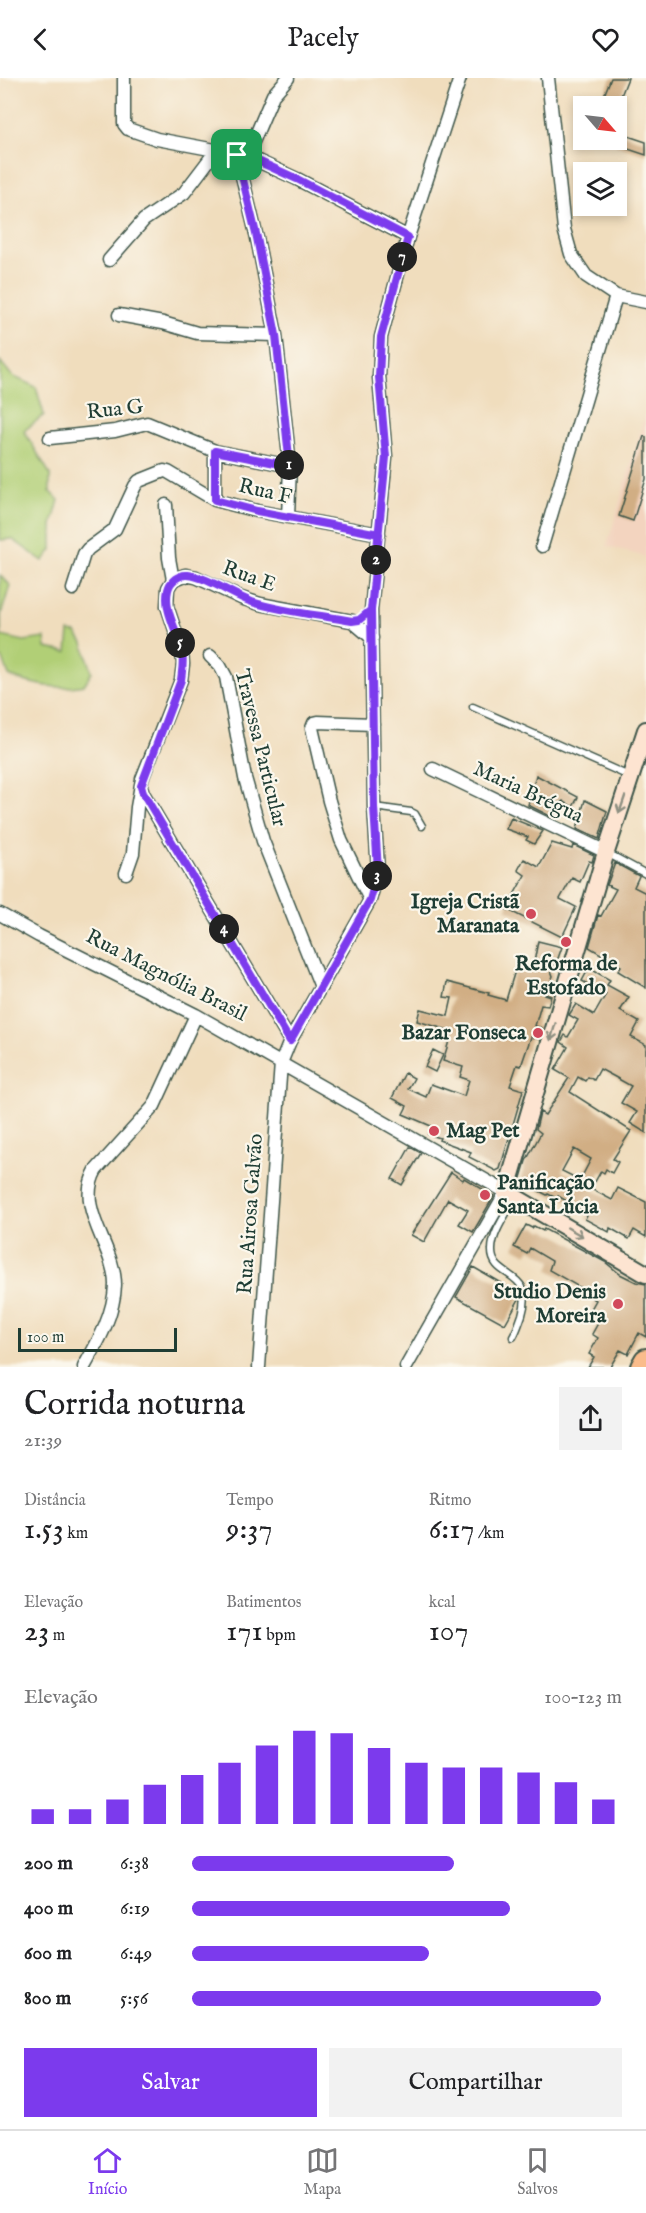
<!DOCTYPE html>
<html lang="pt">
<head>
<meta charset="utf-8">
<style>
  :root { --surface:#fff; --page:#f2f2f2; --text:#202124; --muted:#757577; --line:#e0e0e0; --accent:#7c3aed }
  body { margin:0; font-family:"IM FELL English",serif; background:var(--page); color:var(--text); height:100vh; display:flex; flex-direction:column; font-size:22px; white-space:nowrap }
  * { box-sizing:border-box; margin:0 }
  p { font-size:20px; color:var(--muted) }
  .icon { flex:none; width:33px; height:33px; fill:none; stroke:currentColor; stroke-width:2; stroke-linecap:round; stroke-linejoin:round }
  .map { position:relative; height:1289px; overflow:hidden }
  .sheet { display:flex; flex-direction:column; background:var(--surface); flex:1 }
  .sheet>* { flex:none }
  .needle { width:39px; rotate:118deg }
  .buttons { position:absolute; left:573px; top:18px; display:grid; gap:12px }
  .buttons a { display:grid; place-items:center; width:54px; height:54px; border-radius:0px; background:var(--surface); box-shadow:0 3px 9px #0003; font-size:30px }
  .scale { position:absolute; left:18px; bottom:15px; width:159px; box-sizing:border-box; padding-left:6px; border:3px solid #1f3d34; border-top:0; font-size:16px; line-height:21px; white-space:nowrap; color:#1f3d34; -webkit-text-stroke:4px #fbf7ec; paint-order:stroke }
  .pin { position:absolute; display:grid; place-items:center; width:51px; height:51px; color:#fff; margin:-26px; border-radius:12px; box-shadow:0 3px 9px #0006 }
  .km { position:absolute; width:30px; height:30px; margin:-15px; border-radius:50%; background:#222; color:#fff; font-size:16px; line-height:30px; text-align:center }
  .round { display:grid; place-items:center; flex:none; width:63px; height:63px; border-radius:0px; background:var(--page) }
  .head { display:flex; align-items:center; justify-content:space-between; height:102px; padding:0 24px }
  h1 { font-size:33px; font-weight:600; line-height:45px }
  .stats { display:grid; grid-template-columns:repeat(3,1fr); gap:9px; height:102px; padding:6px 24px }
  .stats div { display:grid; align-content:center }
  .stats b { font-size:30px; font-weight:600 }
  .stats small { font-size:16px; font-weight:400 }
  .stats p { font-size:16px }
  .chart { height:168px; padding:12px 24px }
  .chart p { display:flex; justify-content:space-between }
  .chart svg { width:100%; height:108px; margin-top:6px; stroke:var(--accent); stroke-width:6 }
  .primary-button { display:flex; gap:12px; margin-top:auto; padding:12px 24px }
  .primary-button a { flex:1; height:69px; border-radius:0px; background:var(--accent); color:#fff; font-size:24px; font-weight:600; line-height:69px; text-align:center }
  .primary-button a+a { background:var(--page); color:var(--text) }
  ul { padding:0 24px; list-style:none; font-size:20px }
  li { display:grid; grid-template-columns:96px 72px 1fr; align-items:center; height:45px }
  li i { height:15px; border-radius:8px; background:var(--accent) }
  header { display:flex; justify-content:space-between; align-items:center; height:78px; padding:0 24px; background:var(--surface); font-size:27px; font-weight:600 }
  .menu { display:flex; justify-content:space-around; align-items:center; height:84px; border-top:2px solid var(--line); background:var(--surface); font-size:16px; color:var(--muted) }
  .menu a { display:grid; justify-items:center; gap:3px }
  .menu .on { color:var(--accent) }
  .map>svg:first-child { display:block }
</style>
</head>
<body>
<header><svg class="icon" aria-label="back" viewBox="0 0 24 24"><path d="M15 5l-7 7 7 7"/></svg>Pacely<svg class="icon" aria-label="heart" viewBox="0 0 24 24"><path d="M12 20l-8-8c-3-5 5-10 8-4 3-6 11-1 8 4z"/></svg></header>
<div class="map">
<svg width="646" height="1289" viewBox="0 0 646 1289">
  <rect width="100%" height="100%" fill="#fbf7ec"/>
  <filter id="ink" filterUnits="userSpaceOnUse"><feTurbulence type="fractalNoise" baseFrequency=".0167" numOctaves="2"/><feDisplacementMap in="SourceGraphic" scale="12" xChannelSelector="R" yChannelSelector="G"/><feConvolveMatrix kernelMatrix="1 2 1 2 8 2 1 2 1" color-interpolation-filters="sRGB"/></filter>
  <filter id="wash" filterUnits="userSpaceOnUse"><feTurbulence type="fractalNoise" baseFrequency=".008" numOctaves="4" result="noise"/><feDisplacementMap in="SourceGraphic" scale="24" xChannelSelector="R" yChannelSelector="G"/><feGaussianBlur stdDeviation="1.35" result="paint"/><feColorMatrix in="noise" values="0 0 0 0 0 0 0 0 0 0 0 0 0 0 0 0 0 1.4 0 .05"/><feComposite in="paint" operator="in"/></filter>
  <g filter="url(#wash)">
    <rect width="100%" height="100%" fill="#f0ddbd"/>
    <path fill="#f3d4bf" d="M646 334V479L607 468Z"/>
    <path fill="#b1cf76" stroke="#688655" stroke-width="1.5" d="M0 283 12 298 36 309 44 337 24 353 50 396V414L59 422 52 447V472L43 483 12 461 0 462Z
      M0 497 10 507 1 537V558L24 563 45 560 46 570 67 574 69 554 76 555 83 565 92 594 84 607C60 612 32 607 9 598L3 581 0 580Z"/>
    <g id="blocks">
      <path fill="#d1ae84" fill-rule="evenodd" d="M611 0H628L617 28 601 25Z
        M616 54 646 64V77L616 67Z
        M644 358 646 359V401L633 443 619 438Z
        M536 697 578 719 573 729 563 723 552 739 528 727Z
        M585 722 607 733 599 761 577 751Z
        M511 740 543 753 534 766 526 762 528 759 506 751Z
        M552 765 572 771 573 767 594 777 592 784 589 783 580 804 572 800 560 821 576 829 562 859 506 831 525 797 518 792 524 781 539 789Z
        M615 785 639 798 634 809 646 815V910L618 893 621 888 589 869 598 837 601 838 616 811 607 807Z
        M538 863 562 869 556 886 550 890 553 898 545 916 551 918 548 928 541 927 535 948 542 950 539 961 531 959 521 988 517 987 510 1008 523 1012 500 1091 496 1093 469 1079 471 1074 439 1062 440 1060 428 1056 431 1048 403 1036 407 1028 392 1020 405 995 414 1000 408 1011 426 1019 431 1006 464 1018 469 1002 460 999 463 989 443 983 452 953 417 943 420 931 448 938 452 920 444 919 447 904 489 915 488 917 506 922 517 886 533 890Z
        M589 890 610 902 607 907 629 919 620 933 639 944 631 959 646 967V1055L630 1045 637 1034 621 1025 631 1008 613 998 600 991 594 1002 588 999 585 1003 578 999 570 1014 631 1053 613 1081 618 1084 612 1095 606 1091 604 1095 601 1093 591 1111 612 1122 618 1110 646 1124V1159L634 1152 629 1161 610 1150 609 1154 585 1141 588 1135 558 1118 556 1120 548 1116 547 1117 520 1103 526 1083 541 1055 536 1051 540 1034 545 1037 569 1000 555 992 568 969 561 964 565 957 568 959 578 942 569 937 576 926 594 937 606 916 582 903ZM574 1071 591 1081 580 1102 562 1093Z
        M433 972 443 977 435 994 425 989Z
        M410 1069 421 1075 402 1107 392 1101Z
        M451 1094 463 1102 464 1100 494 1118 473 1154 459 1146 468 1132 448 1121 424 1164 411 1157Z
        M526 1147 532 1150 534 1148 543 1153 544 1151 605 1184 620 1196 636 1204 646 1206V1259L639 1255 628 1276 620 1272 610 1289H588L594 1279 589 1276 598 1260 592 1256 602 1238 591 1231 596 1222 587 1217 588 1214 549 1192 552 1183 530 1170 527 1176 514 1169Z
        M473 1189 518 1215 519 1221 505 1246 456 1219Z"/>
    </g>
  </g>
  <g filter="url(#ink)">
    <use href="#blocks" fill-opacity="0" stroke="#3e5549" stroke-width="1.5"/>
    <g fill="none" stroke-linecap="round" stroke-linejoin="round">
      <g stroke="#3e5549" stroke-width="9">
        <path id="lane" d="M473 629 629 698
          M374 729 411 734 415 736 422 748
          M607 775 646 796
          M513 1259C517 1252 519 1245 522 1237 536 1191 491 1202 492 1172 492 1155 507 1135 515 1120"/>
      </g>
      <g stroke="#3e5549" stroke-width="15">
        <path id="street" d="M124 0V46L128 51 157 61 247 78 297 101 408 159
          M548 0 564 151 571 176 586 198 616 218 646 224
          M237 77 257 160 276 257 290 388 288 439
          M247 78 273 17 288 0
          M109 182 144 142 184 115 216 73
          M119 237 163 245 197 255 276 257
          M50 360 115 353 147 345 215 373 290 388
          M215 373V422
          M166 427 169 480 173 502
          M542 468 616 218
          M73 511 84 476 88 471 115 451 135 408 139 403 164 393 168 394 215 422 257 433 379 456
          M210 578 220 588 226 599 245 700 263 763 321 909
          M433 691 606 774
          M141 708 143 715 290 963
          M126 795 133 775 137 729 142 701 181 602 183 586 182 573 167 528 168 510 173 502 185 497 196 499 241 520 260 526 352 543 372 560
          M370 822 341 762 329 723 312 650 314 645 318 644 373 646
          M0 836 39 858 196 937 506 1114 406 1289
          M84 1289C98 1264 114 1237 115 1207 115 1168 74 1130 96 1092L154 1028 196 937
          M259 1289 281 985 290 963 370 822 378 793 374 729 371 532 386 379 379 299 381 259 408 159 460 0"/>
      </g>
      <g stroke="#3e5549" stroke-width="20">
        <path id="secondary" d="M646 652 606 774 506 1114 646 1196"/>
      </g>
      <g stroke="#3e5549" stroke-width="26">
        <path id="highway" d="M642 1289 646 1282"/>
      </g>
      <use href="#lane" stroke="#fff" stroke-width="6"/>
      <use href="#street" stroke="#fff" stroke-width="12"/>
      <use href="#secondary" stroke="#fde4d1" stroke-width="16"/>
      <use href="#highway" stroke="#fabc8b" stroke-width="22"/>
    </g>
    <defs><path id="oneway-shaft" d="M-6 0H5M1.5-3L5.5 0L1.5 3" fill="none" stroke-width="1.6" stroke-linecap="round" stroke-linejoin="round" transform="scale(1.5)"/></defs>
    <g stroke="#8e9082">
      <use href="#oneway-shaft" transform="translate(622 727) rotate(109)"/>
      <use href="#oneway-shaft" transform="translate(553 954) rotate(106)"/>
      <use href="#oneway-shaft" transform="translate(575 1154) rotate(30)"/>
    </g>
  </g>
  <g fill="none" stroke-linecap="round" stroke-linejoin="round" filter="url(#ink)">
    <g stroke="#fff" stroke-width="12">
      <path id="route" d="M237 77 257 160 276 257 290 388 215 373V422L257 433 379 456 371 532 374 729 378 793 370 822 290 963 143 715 141 708 181 602C182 593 184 584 182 574 179 554 163 534 168 512 170 503 179 496 188 497 208 499 232 517 252 524 284 534 319 537 352 543L359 542 371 532 386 379 379 299 381 259 408 159 297 101 247 78 237 77"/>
    </g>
    <use href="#route" stroke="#7c3aed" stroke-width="8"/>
  </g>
  <g fill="#d1495b" stroke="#fbf7ec" stroke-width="2">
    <circle cx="531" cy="836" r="6"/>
    <circle cx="566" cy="864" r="6"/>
    <circle cx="538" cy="955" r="6"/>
    <circle cx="434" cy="1053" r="6"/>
    <circle cx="485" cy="1117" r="6"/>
    <circle cx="618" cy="1226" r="6"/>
  </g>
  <g text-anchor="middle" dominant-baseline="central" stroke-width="4.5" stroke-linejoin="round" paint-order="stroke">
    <g font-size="21" fill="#1f3d34" stroke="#fbf7ec">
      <text transform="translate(115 332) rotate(-6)">Rua G</text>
      <text transform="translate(265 414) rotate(13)">Rua F</text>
      <text transform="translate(249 499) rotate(20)">Rua E</text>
      <text transform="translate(260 670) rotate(76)">Travessa Particular</text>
      <text transform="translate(528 715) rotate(25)">Maria Brégua</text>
      <text transform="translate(166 898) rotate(27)">Rua Magnólia Brasil</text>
      <text transform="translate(251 1136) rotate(-86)">Rua Airosa Galvão</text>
    </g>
    <g font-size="21" font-weight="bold" fill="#1f3d34" stroke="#fbf7ec" text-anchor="end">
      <text x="519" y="824">Igreja Cristã<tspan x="519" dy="24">Maranata</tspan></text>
      <text x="566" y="886" text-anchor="middle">Reforma de<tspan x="566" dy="24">Estofado</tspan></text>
      <text x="526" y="955">Bazar Fonseca</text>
      <text x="446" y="1053" text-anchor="start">Mag Pet</text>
      <text x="497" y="1105" text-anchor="start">Panificação<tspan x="497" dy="24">Santa Lúcia</tspan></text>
      <text x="606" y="1214">Studio Denis<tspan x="606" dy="24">Moreira</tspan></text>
    </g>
  </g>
</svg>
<div class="buttons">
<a><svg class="needle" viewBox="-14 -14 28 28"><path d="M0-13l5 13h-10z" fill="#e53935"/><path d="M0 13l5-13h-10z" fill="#757577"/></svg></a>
<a><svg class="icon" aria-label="layers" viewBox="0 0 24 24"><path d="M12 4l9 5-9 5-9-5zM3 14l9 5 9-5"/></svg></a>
</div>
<div class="scale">100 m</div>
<div class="pin" style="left:237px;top:77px;background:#1e9e55"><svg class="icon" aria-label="arrive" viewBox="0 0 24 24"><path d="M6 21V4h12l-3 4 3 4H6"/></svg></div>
<b class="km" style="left:289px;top:387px">1</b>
<b class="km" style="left:376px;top:482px">2</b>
<b class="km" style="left:377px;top:798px">3</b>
<b class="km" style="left:224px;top:851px">4</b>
<b class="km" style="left:180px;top:565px">5</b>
<b class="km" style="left:402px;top:179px">7</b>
</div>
<section class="sheet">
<div class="head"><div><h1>Corrida noturna</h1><p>21:39</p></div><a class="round"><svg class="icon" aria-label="share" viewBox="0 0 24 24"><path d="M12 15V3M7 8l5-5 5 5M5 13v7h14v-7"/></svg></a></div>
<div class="stats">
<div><p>Distância</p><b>1.53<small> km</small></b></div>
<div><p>Tempo</p><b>9:37</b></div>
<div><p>Ritmo</p><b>6:17<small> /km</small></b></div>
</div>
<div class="stats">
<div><p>Elevação</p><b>23<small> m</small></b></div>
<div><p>Batimentos</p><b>171<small> bpm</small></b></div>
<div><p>kcal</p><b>107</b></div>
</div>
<div class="chart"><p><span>Elevação</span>100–123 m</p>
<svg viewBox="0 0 160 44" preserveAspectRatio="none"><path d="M5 44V38M15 44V38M25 44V34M35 44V28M45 44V24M55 44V19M65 44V12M75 44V6M85 44V7M95 44V13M105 44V19M115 44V21M125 44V21M135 44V23M145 44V27M155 44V34"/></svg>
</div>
<ul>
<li><b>200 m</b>6:38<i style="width:61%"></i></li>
<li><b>400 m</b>6:19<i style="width:74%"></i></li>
<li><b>600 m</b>6:49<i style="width:55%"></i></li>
<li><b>800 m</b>5:56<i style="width:95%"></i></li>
</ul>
<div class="primary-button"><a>Salvar</a><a>Compartilhar</a></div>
</section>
<nav class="menu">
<a class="on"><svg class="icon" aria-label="home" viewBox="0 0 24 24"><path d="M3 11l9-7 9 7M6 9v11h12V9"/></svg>Início</a>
<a><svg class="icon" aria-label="map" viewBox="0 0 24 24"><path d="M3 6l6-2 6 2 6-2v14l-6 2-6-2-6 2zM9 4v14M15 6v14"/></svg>Mapa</a>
<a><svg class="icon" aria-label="saved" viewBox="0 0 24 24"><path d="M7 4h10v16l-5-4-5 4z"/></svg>Salvos</a>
</nav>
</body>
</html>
